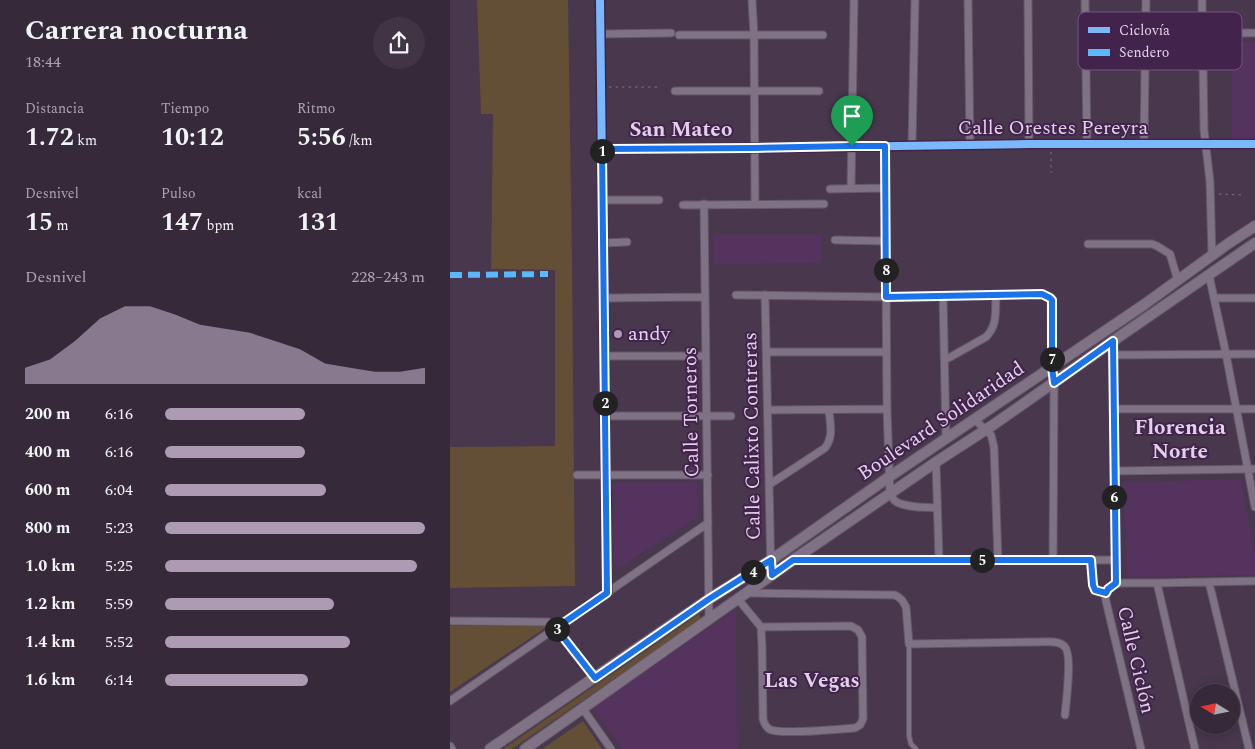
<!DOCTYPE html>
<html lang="es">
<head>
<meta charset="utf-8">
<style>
  :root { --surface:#36293a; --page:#413545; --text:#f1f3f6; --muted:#aaa6af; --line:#504554; --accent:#ad9bb3 }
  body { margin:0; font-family:Spectral,serif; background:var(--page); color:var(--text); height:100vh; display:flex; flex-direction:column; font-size:19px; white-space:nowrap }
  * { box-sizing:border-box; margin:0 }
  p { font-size:16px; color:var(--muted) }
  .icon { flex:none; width:28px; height:28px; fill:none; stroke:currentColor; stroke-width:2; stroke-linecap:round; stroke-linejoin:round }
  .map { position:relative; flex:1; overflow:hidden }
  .drawer { display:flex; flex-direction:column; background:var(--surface); width:450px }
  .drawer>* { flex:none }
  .needle { width:32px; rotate:280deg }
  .fabs { position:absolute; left:740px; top:684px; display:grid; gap:10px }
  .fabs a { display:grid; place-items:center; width:50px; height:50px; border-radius:50%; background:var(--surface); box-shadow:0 2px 12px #0003,0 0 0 1px var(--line); font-size:25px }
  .pin { position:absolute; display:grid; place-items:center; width:42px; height:42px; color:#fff; margin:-51px -21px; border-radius:50% 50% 50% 0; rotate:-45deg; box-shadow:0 0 5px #0007 }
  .pin .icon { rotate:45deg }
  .km { position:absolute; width:25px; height:25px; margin:-12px; border-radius:50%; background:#222; color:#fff; font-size:14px; line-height:25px; text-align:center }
  .round { display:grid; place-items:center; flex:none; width:52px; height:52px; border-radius:26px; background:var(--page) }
  .head { display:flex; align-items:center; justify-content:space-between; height:85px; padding:0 25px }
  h1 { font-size:28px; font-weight:700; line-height:38px }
  .figures { display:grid; grid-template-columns:repeat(3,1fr); gap:8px; height:85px; padding:5px 25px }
  .figures div { display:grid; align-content:center }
  .figures b { font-size:25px; font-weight:700 }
  .figures small { font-size:14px; font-weight:400 }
  .figures p { font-size:14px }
  .chart { height:140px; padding:10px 25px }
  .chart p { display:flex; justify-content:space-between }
  .chart svg { width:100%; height:90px; margin-top:5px; fill:var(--accent); opacity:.7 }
  ul { padding:0 25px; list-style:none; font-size:16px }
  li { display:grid; grid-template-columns:80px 60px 1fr; align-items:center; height:38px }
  li i { height:12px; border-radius:6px; background:var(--accent) }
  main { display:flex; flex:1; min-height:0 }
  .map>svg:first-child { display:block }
</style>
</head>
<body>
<main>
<section class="drawer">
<div class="head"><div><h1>Carrera nocturna</h1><p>18:44</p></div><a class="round"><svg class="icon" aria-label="share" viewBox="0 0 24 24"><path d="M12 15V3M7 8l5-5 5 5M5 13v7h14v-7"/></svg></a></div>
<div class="figures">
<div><p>Distancia</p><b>1.72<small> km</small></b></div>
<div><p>Tiempo</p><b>10:12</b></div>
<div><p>Ritmo</p><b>5:56<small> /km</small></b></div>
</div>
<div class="figures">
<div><p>Desnivel</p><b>15<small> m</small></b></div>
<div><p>Pulso</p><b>147<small> bpm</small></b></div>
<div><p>kcal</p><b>131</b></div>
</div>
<div class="chart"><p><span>Desnivel</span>228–243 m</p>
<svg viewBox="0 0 160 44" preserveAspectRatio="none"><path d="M0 44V36L10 32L20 23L30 12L40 6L50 6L60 10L70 15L80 17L90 19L100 23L110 27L120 34L130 36L140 38L150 38L160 36V44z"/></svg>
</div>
<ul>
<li><b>200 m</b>6:16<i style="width:54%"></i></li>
<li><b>400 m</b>6:16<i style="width:54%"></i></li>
<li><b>600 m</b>6:04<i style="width:62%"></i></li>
<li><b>800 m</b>5:23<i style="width:100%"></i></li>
<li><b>1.0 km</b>5:25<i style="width:97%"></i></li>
<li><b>1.2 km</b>5:59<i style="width:65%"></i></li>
<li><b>1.4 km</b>5:52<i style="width:71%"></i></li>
<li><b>1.6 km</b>6:14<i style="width:55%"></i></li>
</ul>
</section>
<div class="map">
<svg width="805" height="749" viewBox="0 0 805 749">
  <rect width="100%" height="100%" fill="#48374d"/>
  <path fill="#54335e" d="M782 42H805V139H782Z
    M263 235H371V263L263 264Z
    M791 479 805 555V575L677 577 674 482Z
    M247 482 248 517 169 568 164 563 163 483Z
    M286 609 287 749H172L143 708Z"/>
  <path fill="#634e36" d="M27 0H118L122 260 125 586 0 588V447L105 446V270L41 269 43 114H31Z
    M249 614 251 619 62 749H53Z
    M0 626H98L0 692Z
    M133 721 152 749H92Z"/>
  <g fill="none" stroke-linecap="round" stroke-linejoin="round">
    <g stroke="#645669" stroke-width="6">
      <path id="lane" d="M641 560 643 585 645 590 656 593
        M459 644V736L461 744 466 749"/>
    </g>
    <g stroke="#645669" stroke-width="9">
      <path id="street" d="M150 0 157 593
        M302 0 304 35 305 204
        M518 0 520 145
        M578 0 579 144
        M635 0 637 144
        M752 0 754 130 760 182 762 256
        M752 33H805
        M150 34 221 33
        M229 35H373
        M225 91H369
        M694 144 696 0
        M462 145 465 0
        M435 146 437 409 440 493C441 495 443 498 444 500 452 508 476 507 487 508
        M152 149 304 148 579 144H805
        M401 188 404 0
        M380 189 434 188
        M152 200H209
        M254 204 259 619
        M233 205 374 204
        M385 240 435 241
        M153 243 177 242
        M638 244H702L707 246 720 254 728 281
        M759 275 776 354 805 507
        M286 295 436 297 592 294 600 298 601 300 602 367 604 383 603 560
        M315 295 321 575
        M493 296 496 438
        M154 298 255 297
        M765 298H805
        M663 341 666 583
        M317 352H436
        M663 355 805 354
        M154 356H256
        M495 360 536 337C548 325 545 311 546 295
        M663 409H805
        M318 410 437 409
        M155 416H281
        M524 419 541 435 544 447 548 560
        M486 462 489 560
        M664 471 805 469
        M127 475H258
        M320 484 375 448C384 436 380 424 379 410
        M343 560H665
        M759 582 799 749
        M666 583C660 588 654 592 656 601L691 749
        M666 583H707L805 581
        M707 583 745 749
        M297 593 445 595C451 598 453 601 456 607L459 644 588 642C596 642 608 640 614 646 623 653 616 702 615 715
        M288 599 311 627 312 646 313 719C314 723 315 726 319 729 328 735 390 729 405 728L410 725 413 719 412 637 408 630 401 626 311 627
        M0 621 98 622 102 623 106 628 145 678
        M0 701 258 523
        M133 709 161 749
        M0 746 2 749"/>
    </g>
    <g stroke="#645669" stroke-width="12">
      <path id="secondary" d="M40 749 259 599 321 560 439 477 695 304 779 243 805 226
        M75 749 343 560 486 462 543 425 663 341 805 243"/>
    </g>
    <path stroke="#7f7383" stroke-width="1" stroke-dasharray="2.5 4" stroke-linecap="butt" d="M159 87H207
      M601 152V173
      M769 194 791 195"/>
    <use href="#lane" stroke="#7f7284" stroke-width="4"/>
    <use href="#street" stroke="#7f7284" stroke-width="7"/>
    <use href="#secondary" stroke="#7f7284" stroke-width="10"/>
    <path stroke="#5cb8fa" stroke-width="6" stroke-dasharray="12 6" stroke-linecap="butt" d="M0 275 98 274"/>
    <g stroke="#41234b" stroke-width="11">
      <path id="cycleway" d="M150 0 157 593
        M152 149 304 148 579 144H805"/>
    </g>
    <use href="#cycleway" stroke="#7ab7fb" stroke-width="8"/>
  </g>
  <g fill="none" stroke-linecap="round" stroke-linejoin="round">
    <g stroke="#fff" stroke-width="10">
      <path id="route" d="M402 146H435L436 297 592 294 600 298 602 300V367L604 383 663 341 666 583 658 589 656 593 645 590 643 585 641 560H343L322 575 321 560 259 599 145 678 106 628 157 593 152 149 304 148Z"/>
    </g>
    <use href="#route" stroke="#1a73e8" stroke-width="6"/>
  </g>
  <circle fill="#ad9bb3" stroke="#41234b" stroke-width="2" cx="168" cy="334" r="5"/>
  <g text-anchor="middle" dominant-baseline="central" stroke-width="4" stroke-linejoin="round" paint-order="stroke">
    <g font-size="20" fill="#e3d1ea" stroke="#41234b">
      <text x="603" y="128">Calle Orestes Pereyra</text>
      <text transform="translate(241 412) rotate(-91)">Calle Torneros</text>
      <text transform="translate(491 421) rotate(-34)">Boulevard Solidaridad</text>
      <text transform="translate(302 436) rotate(-91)">Calle Calixto Contreras</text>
      <text transform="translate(686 660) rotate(77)">Calle Ciclón</text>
    </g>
    <g font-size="20" fill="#e3d1ea" stroke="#41234b" text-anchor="start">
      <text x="178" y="334">andy</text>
    </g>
    <g font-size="21" font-weight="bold" fill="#e3d1ea" stroke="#41234b">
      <text x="231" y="130">San Mateo</text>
      <text x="730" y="428">Florencia<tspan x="730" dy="24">Norte</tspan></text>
      <text x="362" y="681">Las Vegas</text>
    </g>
  </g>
  <rect x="628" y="12" width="164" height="58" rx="8" fill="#41234b" stroke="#72577b" stroke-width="1"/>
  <rect x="638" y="27" width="22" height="6" fill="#7ab7fb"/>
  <rect x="638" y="49" width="22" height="7" fill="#5cb8fa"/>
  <g font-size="14" fill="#e3d1ea">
    <text x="669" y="35">Ciclovía</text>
    <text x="669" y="57">Sendero</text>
  </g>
</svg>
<div class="fabs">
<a><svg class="needle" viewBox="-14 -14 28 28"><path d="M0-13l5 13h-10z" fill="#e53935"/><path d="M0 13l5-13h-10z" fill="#aaa6af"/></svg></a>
</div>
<div class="pin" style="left:402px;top:146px;background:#1e9e55"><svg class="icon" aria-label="arrive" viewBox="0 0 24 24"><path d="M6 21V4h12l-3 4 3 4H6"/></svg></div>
<b class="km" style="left:152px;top:151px">1</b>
<b class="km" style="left:155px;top:403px">2</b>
<b class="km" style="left:107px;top:629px">3</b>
<b class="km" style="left:303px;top:572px">4</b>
<b class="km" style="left:532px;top:560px">5</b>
<b class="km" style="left:664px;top:497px">6</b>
<b class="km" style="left:602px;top:359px">7</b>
<b class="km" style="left:436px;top:270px">8</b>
</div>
</main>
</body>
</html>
